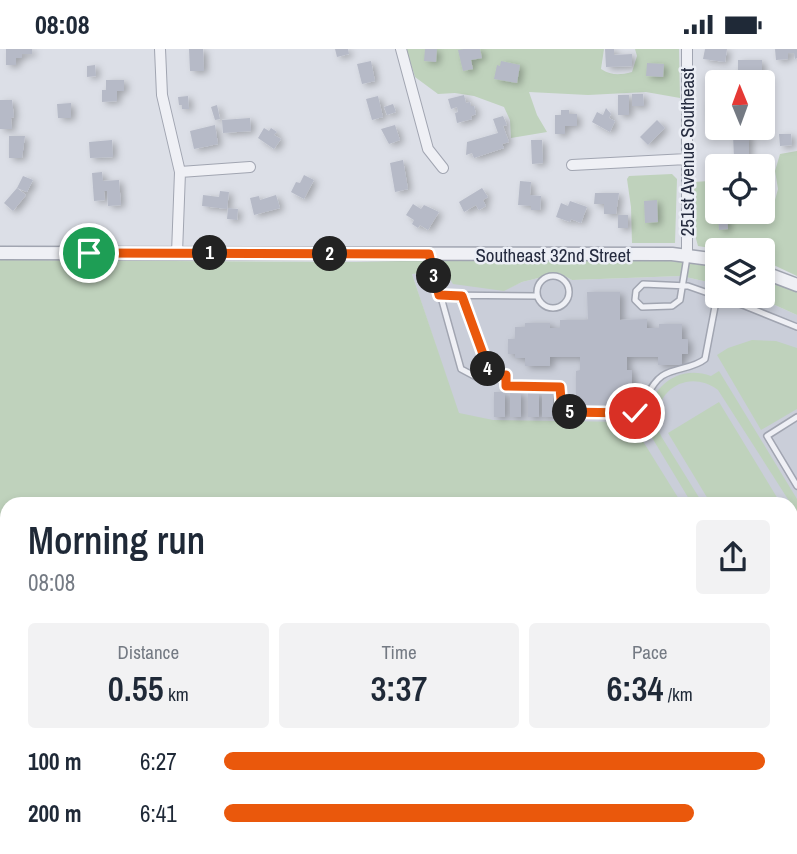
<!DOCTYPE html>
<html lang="en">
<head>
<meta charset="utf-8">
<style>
  :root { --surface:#fff; --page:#f2f2f3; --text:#1f2937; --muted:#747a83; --accent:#ea580c }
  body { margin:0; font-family:"Archivo Narrow",sans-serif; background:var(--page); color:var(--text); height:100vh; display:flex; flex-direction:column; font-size:26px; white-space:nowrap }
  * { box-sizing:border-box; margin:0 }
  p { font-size:23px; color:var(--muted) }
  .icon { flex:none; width:38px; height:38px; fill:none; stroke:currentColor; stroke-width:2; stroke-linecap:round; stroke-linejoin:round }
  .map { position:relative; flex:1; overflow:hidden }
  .panel { position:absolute; left:0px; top:448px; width:798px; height:357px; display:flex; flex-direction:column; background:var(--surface); border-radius:21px 21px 0 0; box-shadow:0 4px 10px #0003 }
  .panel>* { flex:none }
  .needle { width:46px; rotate:359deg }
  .tools { position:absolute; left:705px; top:21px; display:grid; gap:14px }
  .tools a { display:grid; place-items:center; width:70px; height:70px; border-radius:7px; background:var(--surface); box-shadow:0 4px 10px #0003; font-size:35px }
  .pin { position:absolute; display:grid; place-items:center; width:60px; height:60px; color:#fff; margin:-30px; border:4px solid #fff; border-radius:50%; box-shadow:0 2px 7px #0007 }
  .km { position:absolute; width:35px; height:35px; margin:-18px; border-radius:50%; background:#222; color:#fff; font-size:19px; line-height:35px; text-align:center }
  .round { display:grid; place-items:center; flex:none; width:74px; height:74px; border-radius:7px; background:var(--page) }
  .headline { display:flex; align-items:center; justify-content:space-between; height:119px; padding:0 28px }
  h1 { font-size:38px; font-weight:600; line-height:52px }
  .figures { display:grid; grid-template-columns:repeat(3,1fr); gap:10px; height:119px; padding:7px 28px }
  .figures div { display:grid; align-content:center; border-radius:7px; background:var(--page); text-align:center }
  .figures b { font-size:35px; font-weight:600 }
  .figures small { font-size:19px; font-weight:400 }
  .figures p { font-size:19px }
  ul { padding:0 28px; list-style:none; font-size:23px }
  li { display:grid; grid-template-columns:112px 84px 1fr; align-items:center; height:52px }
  li i { height:18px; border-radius:9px; background:var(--accent) }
  .status { display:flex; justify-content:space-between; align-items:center; height:49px; padding:0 35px; background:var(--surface); direction:ltr }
  .status svg { height:19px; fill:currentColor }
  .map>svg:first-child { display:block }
</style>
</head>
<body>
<div class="status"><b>08:08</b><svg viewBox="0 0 49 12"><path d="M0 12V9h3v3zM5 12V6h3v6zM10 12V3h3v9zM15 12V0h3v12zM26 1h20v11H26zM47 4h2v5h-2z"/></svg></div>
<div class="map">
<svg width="797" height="805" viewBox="0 0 797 805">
  <defs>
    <filter id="shadow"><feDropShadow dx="4" dy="2.5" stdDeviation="3.5" flood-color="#0004"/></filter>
  </defs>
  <rect width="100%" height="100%" fill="#dcdfe7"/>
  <path fill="#caced9" d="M445 222 504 241 522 233 559 224 572 231 681 227 717 235 718 247H755L797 266V765L791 766V455H488L412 225Z"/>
  <path fill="#bfd2bc" d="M406 0H604L601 20C612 27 620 26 632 23L637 7 635 0H679L680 49 646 43 588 46 529 43 537 66 547 83 511 89 510 71 504 58 474 47 455 44 438 45 415 28Z
    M797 102V227L763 211V201H723L698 197 695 186 694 133 709 132 713 150 717 152 718 163H763V154L775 151 778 140 775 122 780 105Z
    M672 125 677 130 675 194H632L631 158 627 130 629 127Z
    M489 210H656L717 218V235L681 227 572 231 559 224 522 233 504 242 453 235 445 222 412 225 459 364 493 371 631 373 682 455H7V691L0 687V211L356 213Z
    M763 230 797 243V266L755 247H763Z
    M752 291 776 292 797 299V360L761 381 717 306 728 299Z
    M719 322 797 450V500L791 507C791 484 797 480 791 455L718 341C684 316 645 349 661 387L703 455H692L651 387C639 348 672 313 711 327Z
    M719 353 781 455H711L668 384Z
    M791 789H797V805H732L728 798H791Z
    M257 798H476L409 805H260Z"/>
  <path fill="#b6bac7" filter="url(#shadow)" d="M6 0H32V5H22V9H16V16H6Z
    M189 0H203L204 22H190Z
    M335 0H348L349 5 337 8Z
    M425 0H437L436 13 424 12Z
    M464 0H480L482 9 471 11 473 20 463 22 458 1Z
    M605 0H614V6L632 5V17L606 18Z
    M705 0H727L725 13 703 10Z
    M775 0H797V9L795 10 794 4H788V10L776 11Z
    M738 11H762V24H738Z
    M371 12 375 32 362 35 357 15Z
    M501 12 520 16 517 34 494 30 497 16 500 17Z
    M647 14 664 15 663 28 646 27Z
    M95 16 96 27 87 28V17Z
    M106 31H124V42H117V52L102 53V41H106Z
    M632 45H643L644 57H632Z
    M464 46 466 54 470 53 471 57H474L476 65 471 67 472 70 457 74 455 64 458 63 457 58 451 60 448 50Z
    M618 46H629V66H618Z
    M188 47 189 60H182V56H179L178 48Z
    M378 47 383 68 372 71 366 50Z
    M0 51H12L14 68 11 69 12 80H0Z
    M717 51 718 68 706 69 705 52Z
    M71 54V69H58L57 55Z
    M393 55 396 63 387 66 384 58Z
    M217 56 220 70 215 71 211 58Z
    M606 59 611 65 609 69 615 72 610 83 592 73 597 63 603 66Z
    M561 61H569V65H577V77H565V85H555V66H561Z
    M503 67 507 76 503 77 509 93 502 95 504 99 474 109 472 104 466 106 467 93 498 84 493 70Z
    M250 69 251 82 223 84 222 71Z
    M657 71 665 79 648 96 640 88Z
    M215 76 218 95 194 100 190 82Z
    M395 76 400 91 389 95 381 80Z
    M264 79 269 82 271 79 277 83 274 86 281 90 274 100 258 89Z
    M733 85H749V108L734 109Z
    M779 85H791L792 96 780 97Z
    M9 87H25L22 109H9Z
    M112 91 113 108 90 109 89 93Z
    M531 91H542L543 114 532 115Z
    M403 111 408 140 395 143 390 114Z
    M102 123 103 132 119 131 121 156 108 157 107 142H104L105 151 94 152 92 124Z
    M304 126 314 131 304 150 291 143 296 133 300 134Z
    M23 127 33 131 27 143 17 139Z
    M520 132 531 133 530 146 541 147 540 161H531V157L518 156Z
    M17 139 26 146 13 162 4 154Z
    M482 139 488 148 483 151 486 157 479 161 476 156 464 163 459 153Z
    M220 142 229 143 227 160 202 157 203 146 219 148Z
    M595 144H619L616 165H604V155H594Z
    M276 146 280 159 254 166 250 149 259 147 260 151Z
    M657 151 658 173 645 174 644 152Z
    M570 152 587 158 581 174 571 170 570 173 556 168 561 154 568 157Z
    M413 155 421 160 424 156 439 163 428 181 420 176 418 179 412 175 414 171 406 166Z
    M228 159 238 160 237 171 227 170Z
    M727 165 728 180 719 181 718 166Z
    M618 166H628V179H618Z
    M587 243H620V271L647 270V279H659V275H682V290H688V305H682V316H658V308H627V321H632V359H576V322L580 321V308H550V317H525V309H515V305H508V290H515V278H525V274H550V279H560V271H588Z
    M494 343H505V368H494Z
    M510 343H521V368H510Z
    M528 343H539V368H528Z
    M542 343H553V368H542Z
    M797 589V690L791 685V596Z
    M0 708 7 711V720L3 727 0 725Z
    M17 798H37L38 801 25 805 24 801 18 803Z
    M69 798H92L91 805 69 803Z
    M96 798H116L115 805H95Z
    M124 798H147L145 805H122Z
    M228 798 241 802 239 805H225Z"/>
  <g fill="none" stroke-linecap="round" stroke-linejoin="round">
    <g stroke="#a1a5b1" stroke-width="8">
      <path id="service" d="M429 205 461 320 478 329 506 326V337L560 338 562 363 635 364C646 353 650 335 662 327 676 318 693 320 705 310L717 247
        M687 208 680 251 672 257 642 258 635 251 636 242 643 235 688 237 745 257 797 278
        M537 243a16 16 0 1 1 32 0a16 16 0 1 1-32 0Z
        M439 246 537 247
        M462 247 490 327
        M797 368 767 387 797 437
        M791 526 797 525
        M791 547 797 546
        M791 568H797
        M791 720H797
        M791 740 797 739"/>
    </g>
    <g stroke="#a1a5b1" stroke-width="12">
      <path id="minor" d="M160 0 162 46 180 123 177 204
        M401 0 428 100 443 119
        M687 0V206
        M572 116 687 110
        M180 123 250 118
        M0 765 7 764
        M0 771 1 805
        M619 798 621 805
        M683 798 685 805"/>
    </g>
    <g stroke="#a1a5b1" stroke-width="15">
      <path id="tertiary" d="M0 204 672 205 718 211
        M763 223 797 236
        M791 777 797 776
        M531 805 595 798"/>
    </g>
    <use href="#service" stroke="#eff0f5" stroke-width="5"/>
    <use href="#minor" stroke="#eff0f5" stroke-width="10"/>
    <use href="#tertiary" stroke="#eff0f5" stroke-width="12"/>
  </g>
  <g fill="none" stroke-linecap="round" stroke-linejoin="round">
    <g stroke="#fff" stroke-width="14">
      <path id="route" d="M89 204 429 205 439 246 462 247 491 327 506 326V337L560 338 562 363 635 364"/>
    </g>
    <use href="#route" stroke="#ea580c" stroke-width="9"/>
  </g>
  <g text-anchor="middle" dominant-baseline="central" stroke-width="5" stroke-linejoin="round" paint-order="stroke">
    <g font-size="19" fill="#252b3f" stroke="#ebeef5">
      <text transform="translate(687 103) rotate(-90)">251st Avenue Southeast</text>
      <text x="553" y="206">Southeast 32nd Street</text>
    </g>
  </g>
</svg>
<div class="tools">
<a><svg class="needle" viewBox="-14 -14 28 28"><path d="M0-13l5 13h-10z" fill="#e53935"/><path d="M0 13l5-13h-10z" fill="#747a83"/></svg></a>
<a><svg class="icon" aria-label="locate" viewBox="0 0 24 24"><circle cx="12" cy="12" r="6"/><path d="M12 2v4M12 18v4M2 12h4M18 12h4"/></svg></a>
<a><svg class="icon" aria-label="layers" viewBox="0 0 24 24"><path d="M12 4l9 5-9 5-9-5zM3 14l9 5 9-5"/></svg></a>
</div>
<div class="pin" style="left:89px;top:204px;background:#1e9e55"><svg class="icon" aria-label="arrive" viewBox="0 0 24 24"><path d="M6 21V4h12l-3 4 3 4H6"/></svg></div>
<div class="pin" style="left:635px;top:364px;background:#d93025"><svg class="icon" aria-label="check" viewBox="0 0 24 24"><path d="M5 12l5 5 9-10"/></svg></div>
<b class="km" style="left:210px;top:204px">1</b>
<b class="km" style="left:330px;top:205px">2</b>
<b class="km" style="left:434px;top:227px">3</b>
<b class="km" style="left:488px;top:320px">4</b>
<b class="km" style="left:570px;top:363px">5</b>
<section class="panel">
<div class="headline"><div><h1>Morning run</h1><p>08:08</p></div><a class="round"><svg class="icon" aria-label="share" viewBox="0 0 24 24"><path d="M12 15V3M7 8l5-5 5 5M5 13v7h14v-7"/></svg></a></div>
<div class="figures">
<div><p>Distance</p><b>0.55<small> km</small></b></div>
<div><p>Time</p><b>3:37</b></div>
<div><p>Pace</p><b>6:34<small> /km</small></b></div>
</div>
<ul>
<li><b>100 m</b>6:27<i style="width:99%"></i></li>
<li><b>200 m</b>6:41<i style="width:86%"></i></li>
</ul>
</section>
</div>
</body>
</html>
